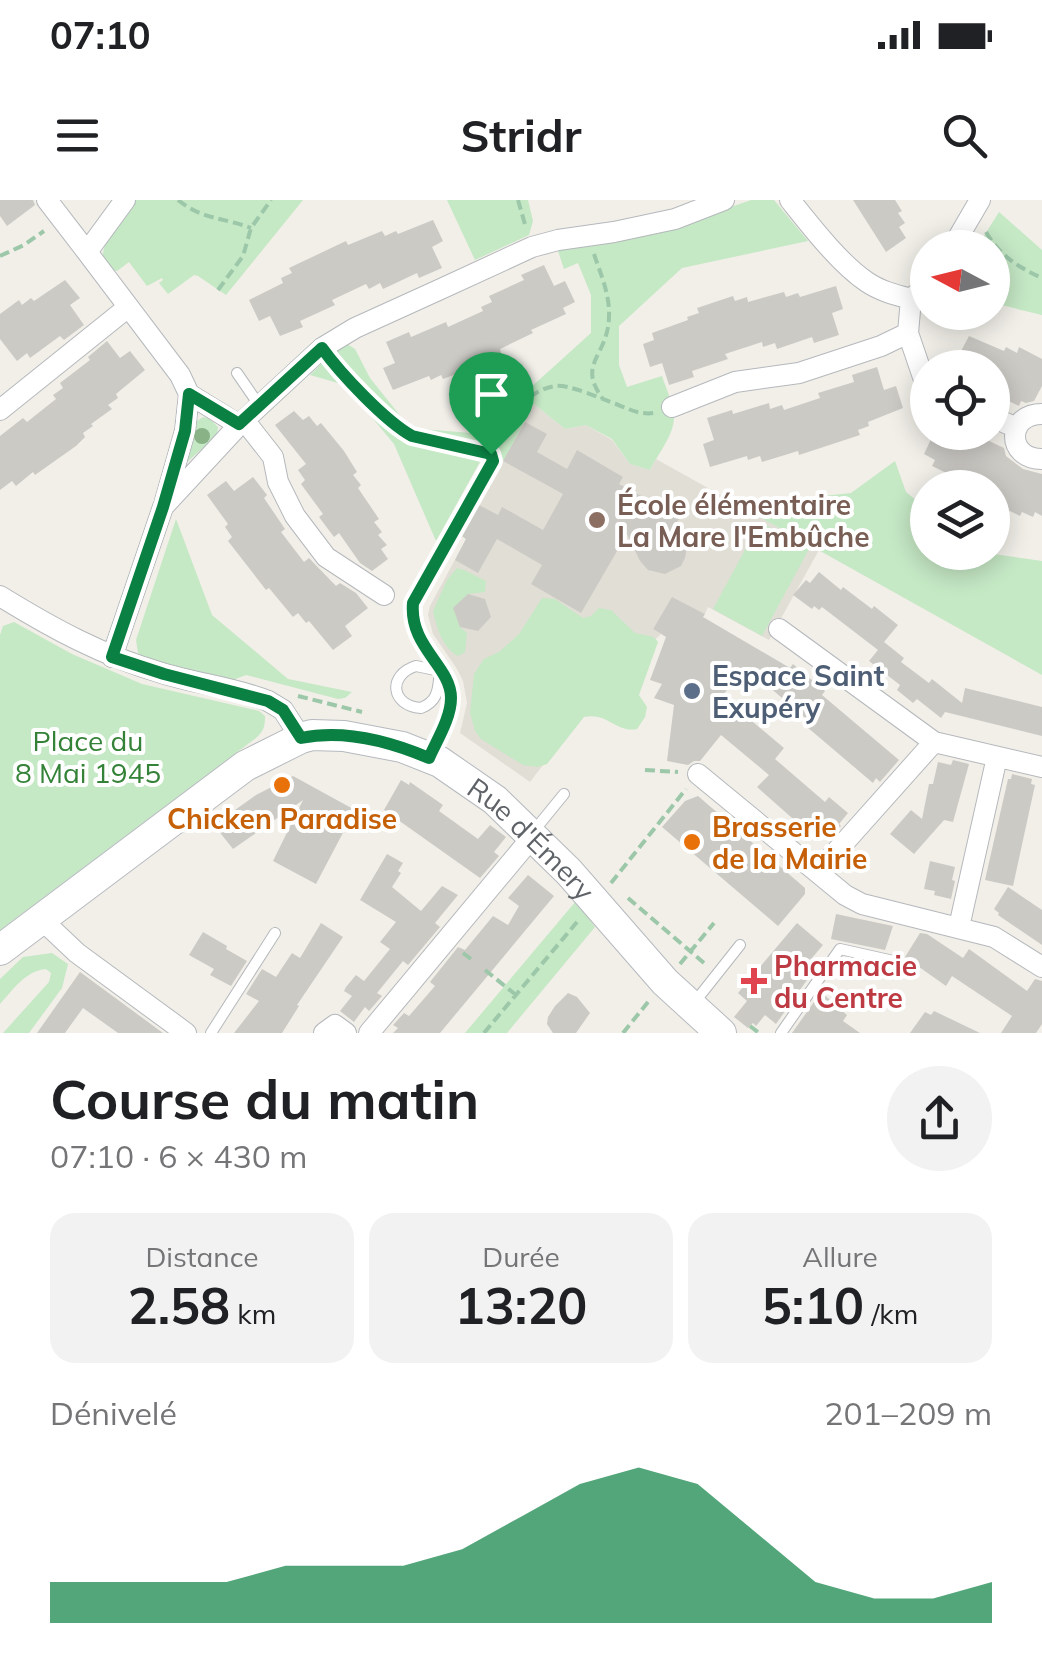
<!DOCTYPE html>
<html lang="fr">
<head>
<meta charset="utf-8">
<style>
  :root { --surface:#fff; --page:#f2f2f2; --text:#202124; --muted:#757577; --accent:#0b8043 }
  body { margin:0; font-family:Mulish,sans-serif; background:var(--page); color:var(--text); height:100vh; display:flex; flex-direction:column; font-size:38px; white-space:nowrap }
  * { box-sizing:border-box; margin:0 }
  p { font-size:32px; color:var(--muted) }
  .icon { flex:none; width:55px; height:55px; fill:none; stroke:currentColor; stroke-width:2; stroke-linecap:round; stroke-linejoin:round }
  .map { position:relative; height:833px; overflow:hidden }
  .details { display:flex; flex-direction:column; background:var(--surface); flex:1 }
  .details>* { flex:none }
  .needle { width:65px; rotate:277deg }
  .controls { position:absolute; left:910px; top:30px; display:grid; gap:20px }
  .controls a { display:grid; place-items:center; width:100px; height:100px; border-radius:50%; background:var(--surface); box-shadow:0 5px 25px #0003; font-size:50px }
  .pin { position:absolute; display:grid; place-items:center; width:85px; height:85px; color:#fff; margin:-102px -42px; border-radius:50% 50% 50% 0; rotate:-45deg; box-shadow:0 0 10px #0007 }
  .pin .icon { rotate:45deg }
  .round { display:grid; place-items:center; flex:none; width:105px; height:105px; border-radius:52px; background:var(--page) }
  .summary { display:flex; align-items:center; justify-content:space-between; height:170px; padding:0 50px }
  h1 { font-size:55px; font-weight:700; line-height:75px }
  .figures { display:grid; grid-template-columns:repeat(3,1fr); gap:15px; height:170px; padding:10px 50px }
  .figures div { display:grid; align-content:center; border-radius:25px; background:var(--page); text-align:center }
  .figures b { font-size:50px; font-weight:700 }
  .figures small { font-size:28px; font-weight:400 }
  .figures p { font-size:28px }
  .chart { height:280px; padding:20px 50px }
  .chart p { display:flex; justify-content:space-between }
  .chart svg { width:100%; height:180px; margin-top:10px; fill:var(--accent); opacity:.7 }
  .status { display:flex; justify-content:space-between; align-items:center; height:70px; padding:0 50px; background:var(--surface); direction:ltr }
  .status svg { height:28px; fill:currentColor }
  header { display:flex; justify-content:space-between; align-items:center; height:130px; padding:0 50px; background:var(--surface); font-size:45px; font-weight:700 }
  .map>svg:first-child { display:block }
</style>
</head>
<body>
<div class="status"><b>07:10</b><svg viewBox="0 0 49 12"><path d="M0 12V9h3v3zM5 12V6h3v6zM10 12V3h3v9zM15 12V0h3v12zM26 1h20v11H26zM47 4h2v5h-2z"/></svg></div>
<header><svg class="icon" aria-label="menu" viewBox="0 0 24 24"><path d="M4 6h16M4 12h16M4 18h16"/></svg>Stridr<svg class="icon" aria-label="search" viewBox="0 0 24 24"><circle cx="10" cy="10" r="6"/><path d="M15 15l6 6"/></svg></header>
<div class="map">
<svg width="1042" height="833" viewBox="0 0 1042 833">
  <rect width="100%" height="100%" fill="#f1efe8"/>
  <path fill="#e1ded6" d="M534 204 565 229 586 225 612 240 630 264 650 270 656 259 819 350 769 440 708 407 705 414 672 398 653 429 661 434 591 502 530 582 460 533 467 503 463 481 457 469 433 434 428 415 430 406 466 339 462 336Z"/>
  <path fill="#c5e8c5" d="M135 0H303L226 95 198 76 194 75 168 94 159 83 163 80 162 78 147 86 129 62 117 71 109 69 102 58 104 48 111 34Z
    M447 0H528L533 21 529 35 475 60Z
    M751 0H774L808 41 682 68 619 126V165L627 187 662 176C666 189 674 204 674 217 674 235 658 254 650 270L630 264 612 239 586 225 565 229 534 204 504 260 486 251 436 341 394 244 345 185 310 175 328 157 347 144 355 149 370 178 410 228 495 235 523 185 529 189 591 133V95L578 63 564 69 557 48 668 29Z
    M999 12 1042 50V115L993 103 992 48 977 47Z
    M203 217 210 219 218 227 217 235 185 264 197 221Z
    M895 261 906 292 927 309 928 352 986 353 1042 361V475L738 305 851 293Z
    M176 319 212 415 288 479 352 492 345 498 338 499 246 475 230 481 146 459 138 453 136 440Z
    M760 322 809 349 762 436 713 409Z
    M457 368 464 370 486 381 485 392 468 394 454 408 460 427 467 433 465 452 458 456C442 447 437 428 433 411L447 380Z
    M542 398 555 399 583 418 591 416 599 408 611 410 635 433 654 437 658 442 639 495 647 507 645 517 637 529C616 533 608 512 584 517L547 564 538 567 523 565 481 539 475 531 470 513 474 474 484 459 499 452 519 434Z
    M14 422 72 454 142 484 259 511 265 516C265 526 264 531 256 538L0 730V435L3 426Z
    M576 701 595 727 507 833H465Z
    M52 753 68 764 62 788 29 833H3L49 782 51 773 46 769C25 771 13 790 0 804V779L23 757Z"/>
  <path fill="#cccac5" d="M0 0H33L35 5 7 26 0 16Z
    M853 0H895L902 11 898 13 905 23 899 27 906 38 886 52Z
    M433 20 443 41 432 47 442 68 419 78 417 73 383 89 380 83 369 89 366 84 332 100 335 105 300 121 303 127 280 136 270 116 259 121 249 100 283 83 281 78 292 73 289 68 346 41 348 45 382 31 385 36 396 31 398 34Z
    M544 65 554 86 565 81 575 102 563 108 566 114 531 130 533 133 500 149 501 153 489 158 491 161 443 179 441 175 431 180 429 176 393 190 383 168 395 163 386 142 409 132 411 137 446 122 448 127 483 111 481 107 492 102 489 96 524 80 521 75Z
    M65 80 80 98 70 105 84 125 64 140 60 136 30 158 27 153 17 161 0 139V114L19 100 22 105 31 98 34 101Z
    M836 86 843 109 832 113 839 135 814 143 812 137 777 149 775 143 763 147 762 142 725 154 728 159 692 171 694 177 669 185 662 163 650 167 643 144 654 140 652 133 688 120 687 117 699 113 697 108 733 96 735 101 747 97 748 102 784 92 786 97 798 93 800 97Z
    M969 136 1004 151 1006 147 1017 153 1019 147 1042 159V186L1034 201 1026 203 1021 201 1019 206 992 193V168H967L970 162 958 157Z
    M107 141 120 158 130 151 145 170 116 194 118 198 108 205 112 209 91 224 93 226 83 233 85 237 76 246 35 275 33 272 16 286 12 281 0 290V236L23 218 27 222 56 199 53 195 63 188 60 183 90 160 88 157Z
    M877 167 884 190 896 186 903 208 868 222 869 226 858 230 860 235 799 255 798 251 762 262 760 256 748 260 747 256 710 267 703 244 714 240 707 218 732 210 733 214 769 203 770 209 782 205 784 210 820 198 818 193 854 182 852 175Z
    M294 211 303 220 309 216 317 226 321 223 344 251 357 272 353 275 361 285 358 288 379 319 374 322 382 332 378 335 387 345 381 349 388 359 372 371 360 363 339 333 334 337 319 317 323 314 301 284 305 280 298 270 306 264 275 225Z
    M525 222 547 234 537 252 567 269 577 250 623 277 619 284 662 307 669 301 680 305 682 317 674 324 684 337 687 348 685 358 681 366 665 374 648 370 640 361 627 334 581 413 531 384 542 365 497 339 478 373 455 360 466 339 462 336 479 305 498 315 502 307 543 330 563 294 503 261Z
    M948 232H970L1004 248 1006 256 1023 269 1042 274V316L1035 312 1033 317 1022 312 1020 316 1008 310 1006 315 992 309V288H963L965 282 932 266 935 260 924 254 934 233 946 239Z
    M253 277 267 295 264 298 285 329 281 332 304 362 309 358 336 386 340 383 356 393 368 408 345 426 352 436 333 450 309 421 306 423 298 413 293 417 269 388 266 390 228 341 232 337 225 327 228 324 207 295 226 281 234 291Z
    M819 372 841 390 843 387 872 409 874 406 898 425 884 442 904 458 901 462 929 483 932 479 962 503 965 488 1042 507V536L945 512 941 518 917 499 913 503 897 490 900 485 869 461 878 450 822 407 819 410 814 406 812 409 793 395 806 380 810 383Z
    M468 394 485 399 491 417 478 431 460 427 453 408Z
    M672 397 705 414 703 417 790 468 793 464 825 491 822 495 899 560 880 582 876 578 873 583 807 527 811 523 746 467 722 496 784 548 775 559 825 602 829 597 848 613 839 624 841 626 828 640 807 623 805 625 802 622 800 625 757 587 769 575 721 535 700 561H694L688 565 667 561 674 505 654 498 662 484 650 480 666 437 653 429Z
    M953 560 969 564 953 622 944 620 914 654 890 634 911 610 922 619 929 584H933L938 562 951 565Z
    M1012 574 1032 579 1031 584 1035 585 1013 686 985 680 1008 579H1011Z
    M293 576 355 610 316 684 273 661 303 600 233 649 214 625 256 595Z
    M401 580 409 585 410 582 443 605 439 611 478 639 490 625 506 637 494 652 499 656 480 678 384 610Z
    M698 596 805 688V694L778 726 662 627 685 601Z
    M387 654 403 663 398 671 401 673 392 687 421 711 442 686 458 695 435 723 440 727 408 765 403 761 377 793 382 796 369 811 365 807 354 822 340 811 352 796 344 791 346 787 356 775 364 781 390 749 380 742 396 722 360 700Z
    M930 661 955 667 952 680 955 681 951 699 934 695 935 691 924 689Z
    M528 675 554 696 440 833H393L398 828 393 825 404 813 409 816 435 786 430 782 458 747 465 750 493 716 508 725 519 706 508 698Z
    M1008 687 1042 710V745L998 715 999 713 994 709Z
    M836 714 893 726 885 750 831 739Z
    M321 723 343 737 297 805 299 806 282 833H234L259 801 246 794 262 769 276 777 292 753 300 758Z
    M797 723 823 745 812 758 819 764 806 779 807 780 776 824 765 815 756 826 753 823 748 828 734 817 747 801 738 793Z
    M203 732 227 746 226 749 247 761 231 786 210 775 214 769 189 755Z
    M920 733 927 734 963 758 969 749 1027 791 1035 779 1042 781V824L1036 833H1001L1012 816 952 776 946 786 905 757Z
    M80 772 163 833H118L83 808 65 833H37Z
    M821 792 847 815 843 821 860 833H792Z
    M568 793 577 797 590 813 576 833H553L547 824 548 817 555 806Z
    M934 811 980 833H910L925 812 931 815Z"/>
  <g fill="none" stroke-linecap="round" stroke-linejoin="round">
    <g stroke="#b5b8bc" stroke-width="12">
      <path id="lane" d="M237 173 259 205
        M416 466 440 471C438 488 439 501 421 508 391 506 387 475 416 466Z
        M430 555C439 538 451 516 451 496 449 464 409 447 413 403L493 261
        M533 632 564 594
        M694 803 740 745
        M211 833 275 733
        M781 833 840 749 898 762"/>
    </g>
    <g stroke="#b5b8bc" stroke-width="22">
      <path id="street" d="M47 0 87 52
        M125 0 87 52 180 175 189 194 239 225 322 148 355 128 443 88 532 47 558 40 614 32 675 19 724 0
        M790 0C810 25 840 64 867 82 880 91 896 95 911 99L928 84
        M952 48 980 0
        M911 99 908 133 923 177 928 183
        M672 207 735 182 799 173 881 146 908 133
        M0 210 127 108
        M1042 214C1006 214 1006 259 1042 259
        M992 217 1017 228
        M244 220 273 257 278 282 295 316 326 357 384 395
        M165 301 185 231 189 194
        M0 396C52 428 103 456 162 473 197 484 234 487 268 501L283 510 301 538
        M779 429 934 542 1042 567
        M112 457 163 307 239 225
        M698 574 845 695 862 704 994 737 1042 767
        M818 672 934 542
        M41 719 77 753 186 833
        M959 727 997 557
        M324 833 335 825 346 833
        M369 833 533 636"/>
    </g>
    <g stroke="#b6babf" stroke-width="32">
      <g id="secondary">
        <path id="s1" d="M0 750 245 566 301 538 312 535 344 536 402 547 440 562 495 600 569 672 665 782 721 833"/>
      </g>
    </g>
    <path stroke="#9cc7a9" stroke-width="4" stroke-dasharray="10 5" stroke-linecap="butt" d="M178 0C203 20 222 17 251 28
      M518 0 526 28
      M986 32C1000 56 1018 67 1042 78
      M594 54C601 75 610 95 609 117 608 157 576 163 603 199
      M0 56 24 45 44 31
      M218 90 243 56 251 28 271 0
      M334 163C356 186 385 226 415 237 436 245 461 247 483 252
      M495 245C509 221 524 191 555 186 569 184 602 199 616 204 629 209 639 215 654 213
      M298 496 362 512
      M645 570 678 572
      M611 683 686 589
      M628 698 704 763
      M463 753 475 762
      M680 764 714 723
      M485 770 516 795
      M750 826 759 833
      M484 833 577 722
      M623 833 648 802"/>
    <use href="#lane" stroke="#fff" stroke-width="10"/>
    <use href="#street" stroke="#fff" stroke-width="20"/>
    <use href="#secondary" stroke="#fff" stroke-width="30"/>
  </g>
  <circle fill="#89b387" cx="202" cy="236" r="8"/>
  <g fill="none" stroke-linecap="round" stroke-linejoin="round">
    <g stroke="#fff" stroke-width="20">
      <path id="route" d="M322 148C340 173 385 221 412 236L491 254 493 261 413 403C409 447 451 466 451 498 451 518 437 540 429 558 389 541 344 529 301 538L283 510 268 501 164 474 112 457 163 307 185 231 189 194 239 224Z"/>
    </g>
    <use href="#route" stroke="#0b8043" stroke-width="12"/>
  </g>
  <circle fill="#8d6e63" stroke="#fff" stroke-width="4" cx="597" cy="320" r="10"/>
  <circle fill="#5c6f8a" stroke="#fff" stroke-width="4" cx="692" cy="491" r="10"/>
  <g fill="#e8710a" stroke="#fff" stroke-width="4">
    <circle cx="282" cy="585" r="10"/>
    <circle cx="692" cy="642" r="10"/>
  </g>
  <path fill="#e0444e" stroke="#fff" stroke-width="4" d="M749 766h10v10h10v10h-10v10h-10v-10h-10v-10h10z"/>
  <g text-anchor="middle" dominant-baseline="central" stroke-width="8" stroke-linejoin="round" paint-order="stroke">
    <g font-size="28" font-weight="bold" fill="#785e54" stroke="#fff" text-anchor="start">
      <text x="617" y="304">École élémentaire<tspan x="617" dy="32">La Mare l'Embûche</tspan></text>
    </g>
    <g font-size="28" font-weight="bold" fill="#4e5e75" stroke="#fff" text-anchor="start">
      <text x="712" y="475">Espace Saint<tspan x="712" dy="32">Exupéry</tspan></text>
    </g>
    <g font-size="28" fill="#348238" stroke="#fff">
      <text x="88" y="540">Place du<tspan x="88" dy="32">8 Mai 1945</tspan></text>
    </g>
    <g font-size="28" font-weight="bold" fill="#c56008" stroke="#fff">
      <text x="282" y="618">Chicken Paradise</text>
      <text x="712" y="626" text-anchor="start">Brasserie<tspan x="712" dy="32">de la Mairie</tspan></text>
    </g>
    <g font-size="28" fill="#5f6368" stroke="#fff">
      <text stroke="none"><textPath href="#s1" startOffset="632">Rue d'Émery</textPath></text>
    </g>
    <g font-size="28" font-weight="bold" fill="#be3a42" stroke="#fff" text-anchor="start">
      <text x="774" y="765">Pharmacie<tspan x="774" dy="32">du Centre</tspan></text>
    </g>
  </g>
</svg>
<div class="controls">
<a><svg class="needle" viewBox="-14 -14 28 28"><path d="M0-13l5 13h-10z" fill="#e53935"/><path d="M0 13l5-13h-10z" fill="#757577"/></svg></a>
<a><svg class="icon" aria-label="locate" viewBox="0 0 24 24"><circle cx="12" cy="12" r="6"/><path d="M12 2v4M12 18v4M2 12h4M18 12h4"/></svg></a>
<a><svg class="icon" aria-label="layers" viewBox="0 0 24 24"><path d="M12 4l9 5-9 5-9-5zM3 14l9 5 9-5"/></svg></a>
</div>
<div class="pin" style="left:491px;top:254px;background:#1e9e55"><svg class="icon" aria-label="arrive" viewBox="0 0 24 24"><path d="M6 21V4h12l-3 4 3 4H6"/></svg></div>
</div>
<section class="details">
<div class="summary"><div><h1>Course du matin</h1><p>07:10 · 6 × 430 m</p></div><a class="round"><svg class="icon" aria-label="share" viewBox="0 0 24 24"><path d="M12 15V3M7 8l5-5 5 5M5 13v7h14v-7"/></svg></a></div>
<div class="figures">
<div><p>Distance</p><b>2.58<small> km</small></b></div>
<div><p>Durée</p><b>13:20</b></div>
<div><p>Allure</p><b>5:10<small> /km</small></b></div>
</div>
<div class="chart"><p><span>Dénivelé</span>201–209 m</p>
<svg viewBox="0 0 160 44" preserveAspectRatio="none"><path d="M0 44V34L10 34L20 34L30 34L40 30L50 30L60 30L70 26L80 18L90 10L100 6L110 10L120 22L130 34L140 38L150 38L160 34V44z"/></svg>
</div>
</section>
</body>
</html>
